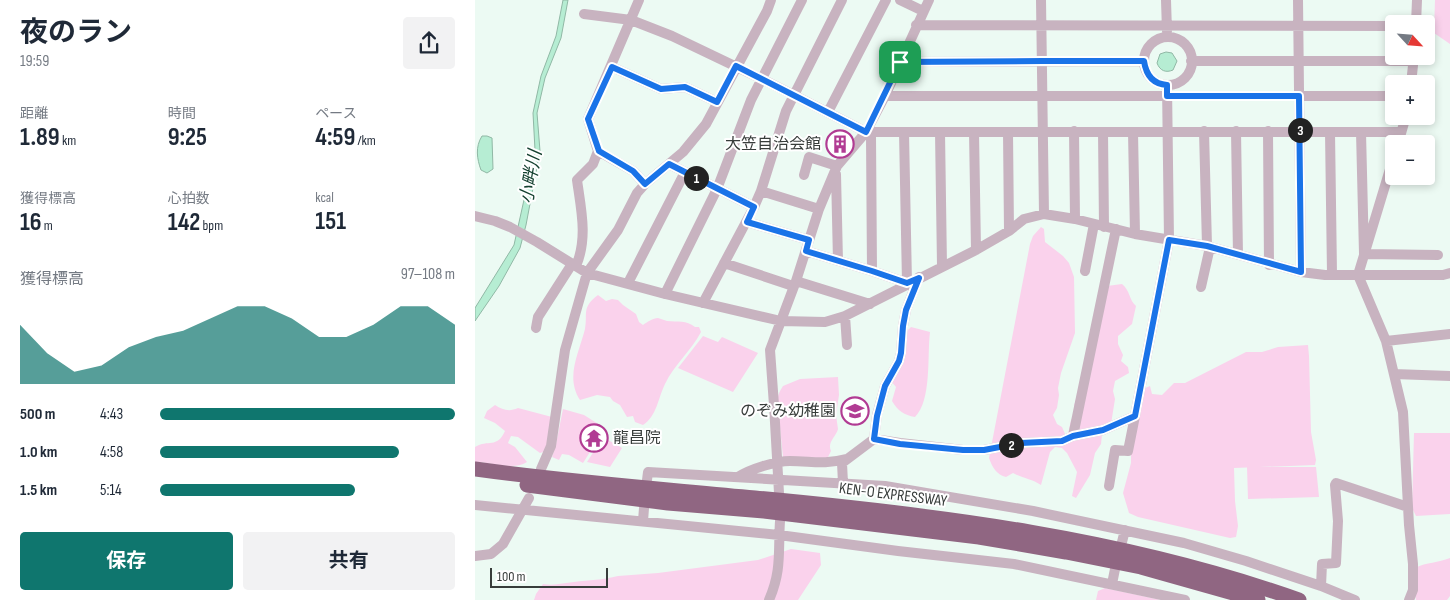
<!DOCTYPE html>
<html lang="ja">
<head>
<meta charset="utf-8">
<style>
  :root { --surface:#fff; --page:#f2f2f3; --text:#1f2937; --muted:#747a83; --accent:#0f766e }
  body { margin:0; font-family:"Sofia Sans Condensed","Noto Sans JP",sans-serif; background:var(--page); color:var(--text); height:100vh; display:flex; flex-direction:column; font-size:19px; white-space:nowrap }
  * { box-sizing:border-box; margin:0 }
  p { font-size:16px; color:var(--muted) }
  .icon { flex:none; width:28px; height:28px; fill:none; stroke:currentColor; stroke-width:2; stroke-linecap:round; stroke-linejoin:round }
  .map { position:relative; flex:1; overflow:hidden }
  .details { display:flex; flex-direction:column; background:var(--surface); width:475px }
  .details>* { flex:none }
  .needle { width:32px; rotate:116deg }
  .tools { position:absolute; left:910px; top:15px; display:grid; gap:10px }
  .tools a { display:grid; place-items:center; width:50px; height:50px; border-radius:5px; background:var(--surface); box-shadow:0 2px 8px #0003; font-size:25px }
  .scale { position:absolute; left:15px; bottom:12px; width:118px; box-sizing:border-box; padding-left:5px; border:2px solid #383d3b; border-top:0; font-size:14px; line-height:18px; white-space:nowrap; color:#383d3b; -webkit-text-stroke:4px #fff; paint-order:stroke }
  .pin { position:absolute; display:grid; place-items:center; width:42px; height:42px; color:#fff; margin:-21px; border-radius:10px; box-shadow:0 2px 8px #0006 }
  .km { position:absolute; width:25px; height:25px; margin:-12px; border-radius:50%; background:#222; color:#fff; font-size:14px; line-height:25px; text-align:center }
  .round { display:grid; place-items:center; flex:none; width:52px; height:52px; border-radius:5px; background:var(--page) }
  .head { display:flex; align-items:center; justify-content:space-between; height:85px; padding:0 20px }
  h1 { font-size:28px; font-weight:700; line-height:38px }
  .metrics { display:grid; grid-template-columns:repeat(3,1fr); gap:8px; height:85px; padding:5px 20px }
  .metrics div { display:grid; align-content:center }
  .metrics b { font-size:25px; font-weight:700 }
  .metrics small { font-size:14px; font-weight:400 }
  .metrics p { font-size:14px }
  .chart { height:140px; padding:10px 20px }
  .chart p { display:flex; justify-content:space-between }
  .chart svg { width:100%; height:90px; margin-top:5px; fill:var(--accent); opacity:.7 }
  .primary-button { display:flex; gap:10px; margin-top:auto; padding:10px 20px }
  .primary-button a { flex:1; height:58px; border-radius:5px; background:var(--accent); color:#fff; font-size:20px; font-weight:700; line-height:58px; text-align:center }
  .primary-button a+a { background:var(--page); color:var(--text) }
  ul { padding:0 20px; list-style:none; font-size:16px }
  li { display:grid; grid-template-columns:80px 60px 1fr; align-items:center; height:38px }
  li i { height:12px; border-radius:6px; background:var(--accent) }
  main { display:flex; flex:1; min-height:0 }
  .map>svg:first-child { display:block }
</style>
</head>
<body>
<main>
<section class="details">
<div class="head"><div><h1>夜のラン</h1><p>19:59</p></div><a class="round"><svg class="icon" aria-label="share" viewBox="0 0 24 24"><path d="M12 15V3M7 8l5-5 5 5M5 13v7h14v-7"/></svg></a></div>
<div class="metrics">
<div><p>距離</p><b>1.89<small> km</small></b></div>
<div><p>時間</p><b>9:25</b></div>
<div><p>ペース</p><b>4:59<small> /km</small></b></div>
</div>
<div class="metrics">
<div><p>獲得標高</p><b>16<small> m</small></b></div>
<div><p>心拍数</p><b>142<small> bpm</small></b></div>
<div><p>kcal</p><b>151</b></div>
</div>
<div class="chart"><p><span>獲得標高</span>97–108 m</p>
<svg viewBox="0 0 160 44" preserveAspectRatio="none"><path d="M0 44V15L10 29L20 38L30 35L40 26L50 21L60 18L70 12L80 6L90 6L100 12L110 21L120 21L130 15L140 6L150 6L160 15V44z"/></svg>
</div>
<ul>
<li><b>500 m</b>4:43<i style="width:100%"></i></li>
<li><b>1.0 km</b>4:58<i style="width:81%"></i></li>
<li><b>1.5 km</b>5:14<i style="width:66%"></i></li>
</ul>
<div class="primary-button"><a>保存</a><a>共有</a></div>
</section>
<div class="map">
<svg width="975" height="600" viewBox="0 0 975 600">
  <rect width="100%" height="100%" fill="#ecfaf3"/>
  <path fill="#fad2ec" d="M960 0H975V44L959 33Z
    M566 227 569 229 570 242 588 256 594 263 599 277 600 333 586 373 583 388 584 395 582 408 578 415 582 424 587 427 591 436 593 434 596 420 600 416 602 411 599 406 632 286 647 284C655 290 654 300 661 306L657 324 643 336V344L648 355 646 361 653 367 654 373 640 381 638 391 640 399 636 424 627 434 626 444 620 453 615 475 601 498 597 496 602 472 592 453 587 448 580 447 575 452 566 485C557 479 547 478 538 473L531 477C522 475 517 467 514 458L555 244 558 236Z
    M123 295 131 301 137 299 143 300 148 305 161 314 164 322 168 325C172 322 178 318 183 318 186 319 189 320 192 321 203 322 211 320 220 327H224L226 332C216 351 199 365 190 384 183 398 182 416 168 425L160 422 158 416 152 417 145 405 138 401 135 397 122 395 105 400C90 377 104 353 110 329 113 313 106 308 123 295Z
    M436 327 455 332C452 356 457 400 440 417 429 415 423 411 417 401L421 387 416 381 431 332Z
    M228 336 243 342 247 337 283 353 258 392 203 368Z
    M833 345 834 356 836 432 841 460 840 465 759 468 760 501 763 526 761 537 755 538 663 517 654 513 648 493 656 463V449L668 389 675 386 677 394 687 395 699 383H710L771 352H787L803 347Z
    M363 377 364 395 361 415 363 429C361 437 352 442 356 451L351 461 308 457 304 418 306 408C300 400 303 394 308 386L325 379Z
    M20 405C28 410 34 412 43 408L77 417 71 451 65 453 43 437 36 436 33 443 40 447 52 462C37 471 17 462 0 462V447C13 439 22 449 30 431L20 423 9 418 12 411Z
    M88 409 109 415 128 427 127 429 129 430 108 463 94 455 87 454 84 460 77 457 81 444Z
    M939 433H975V514L941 516 937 508Z
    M128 437 147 448 135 467 112 462Z
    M772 467H841L844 497 773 499Z
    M316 549 345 553 346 565 323 600H59L61 594 68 584C80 586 88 583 99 582 114 580 128 580 143 576L183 573 283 560Z
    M975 558V596L972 600H941L938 586 940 568C952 562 963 563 975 558Z
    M630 588 686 600H621L623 591Z"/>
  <path fill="#b6edd3" stroke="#90b8a5" d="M88 0H93L86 38 70 78 62 113 65 151 51 225 45 248 24 286 0 321V308L39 245 60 150 58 113 66 76 81 36Z
    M691 52 697 53 702 61 698 70C691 73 685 71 682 63L685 54Z
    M7 136H12L17 138 18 169 12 173 6 170C2 159 0 147 7 136Z"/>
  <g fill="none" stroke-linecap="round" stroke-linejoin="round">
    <path stroke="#c8b3c0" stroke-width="10" d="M425 0 448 11
      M566 0 569 214
      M691 0 692 31
      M823 0 826 272
      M109 14 156 20 197 36 287 79 391 132H926
      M941 24 942 0
      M441 25 919 26
      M669 61a24 24 0 1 1 48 0a24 24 0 1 1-48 0Z
      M716 61H938
      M425 62 669 61
      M137 67 186 89 210 87 242 102
      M936 84 939 56
      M410 96H919
      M353 112 411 0
      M599 131 600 219
      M729 131 732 246
      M761 131 763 255
      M793 131 794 265
      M391 132 396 136 397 271
      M465 132 467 266
      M499 132 501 250
      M533 132 534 231
      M628 132 629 227
      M658 132 660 234
      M855 132 857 274
      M886 132 889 254 963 255
      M923 144 931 116
      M123 151 158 171 170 184
      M919 156 883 275 911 341 928 412 934 525 938 564V590L934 600
      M194 164 279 207
      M361 174 363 261
      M329 175 334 157 362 166
      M286 191 344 209
      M0 216 20 221 35 227 62 242 112 273 190 294 306 321 350 322 370 316 501 250 534 231 549 219 569 214 600 219 660 234 732 246 826 272 850 275H968L975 273
      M272 222 334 240
      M331 251 397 271 432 283 429 132
      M249 263 318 286
      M101 266C113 238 106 209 102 180L118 164 123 151 113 119 164 0
      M610 271 619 224
      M321 281 395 304
      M153 283 210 172
      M726 287 735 247
      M190 294 242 189 276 100 327 0
      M228 303 279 207 286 191 311 111 367 0
      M370 316 372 345
      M61 328 63 317 97 264
      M911 341 975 334
      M919 374 975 376
      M598 436 641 229
      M399 439 425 443 488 450H509L546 443 587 441 598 436 628 430 660 416 694 240 692 85
      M66 469 76 446 90 350 112 273 143 230 162 193 170 184 208 152 231 124 292 11 296 0
      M263 477C275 469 301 461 315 461 337 461 348 465 371 459
      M172 480 173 472 410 486 558 511 709 543 771 561 846 586 880 600
      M368 483 367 463 399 439 402 415 410 386 424 361 426 353 428 326 431 310 444 277
      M634 486 640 450 653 451 660 416
      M304 493 299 405 295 350 321 281 344 209 362 166 391 132 410 96 454 0
      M0 505 304 535 423 551 539 564 710 600
      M168 521 169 508
      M647 542 650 530
      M0 556 16 554 28 544 54 498
      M637 584 640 569
      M846 586 847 564 861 563 863 521 860 485 861 483 933 507
      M294 600C307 570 303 552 305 521"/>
    <path stroke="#906682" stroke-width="15" d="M0 469C93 482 187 489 280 498 464 515 649 538 824 600
      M52 485 193 503 289 511 504 537 591 552 666 567 783 600"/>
  </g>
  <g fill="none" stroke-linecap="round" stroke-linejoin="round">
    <g stroke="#fff" stroke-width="10">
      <path id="route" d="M568 61H669C671 75 678 84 692 85V96H824L826 272 732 246 694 240 660 416 628 430 598 436 587 441 546 443 509 450H488L425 444 399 439 402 416 410 386 424 361 426 353 428 326 431 310 444 278 432 283 397 271 331 251 334 240 272 222 279 207 194 164 170 184 158 171 124 151 113 119 137 67 186 89 210 87 242 102 261 66 391 132 425 62Z"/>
    </g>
    <use href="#route" stroke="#1a73e8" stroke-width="6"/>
  </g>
  <defs>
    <g id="building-ring" transform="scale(1.4375)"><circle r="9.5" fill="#fff" stroke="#b13b93" stroke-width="1.5"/><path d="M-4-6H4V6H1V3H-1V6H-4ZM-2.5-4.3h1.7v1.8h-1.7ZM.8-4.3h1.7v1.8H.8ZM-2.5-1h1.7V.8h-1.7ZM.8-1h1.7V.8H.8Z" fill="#b13b93"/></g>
    <g id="school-ring" transform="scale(1.4375)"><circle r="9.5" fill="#fff" stroke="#b13b93" stroke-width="1.5"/><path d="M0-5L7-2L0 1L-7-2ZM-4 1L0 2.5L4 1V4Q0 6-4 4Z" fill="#b13b93"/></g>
    <g id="temple-ring" transform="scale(1.4375)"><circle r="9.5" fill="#fff" stroke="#b13b93" stroke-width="1.5"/><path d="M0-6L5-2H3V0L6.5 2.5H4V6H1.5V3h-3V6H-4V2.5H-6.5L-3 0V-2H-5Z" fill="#b13b93"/></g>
  </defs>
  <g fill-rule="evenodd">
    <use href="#building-ring" x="365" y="144"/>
    <use href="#school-ring" x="380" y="411"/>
    <use href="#temple-ring" x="119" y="438"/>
  </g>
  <g text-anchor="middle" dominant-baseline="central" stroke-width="4" stroke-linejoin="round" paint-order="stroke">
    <g font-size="16" fill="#383d3b" stroke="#fff" text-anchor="end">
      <text x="346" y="144">大笠自治会館</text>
      <text x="361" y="411">のぞみ幼稚園</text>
      <text x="138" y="438" text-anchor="start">龍昌院</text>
    </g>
    <g font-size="16" fill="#383d3b" stroke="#fff">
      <text transform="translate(418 495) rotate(7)">KEN-O EXPRESSWAY</text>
    </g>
    <g font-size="18" font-style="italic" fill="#14402f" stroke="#fff">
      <text transform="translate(56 177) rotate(-80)">小畔川</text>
    </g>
  </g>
</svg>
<div class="tools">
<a><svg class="needle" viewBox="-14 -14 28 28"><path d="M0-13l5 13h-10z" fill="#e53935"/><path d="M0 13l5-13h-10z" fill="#747a83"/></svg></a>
<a>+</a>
<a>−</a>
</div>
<div class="scale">100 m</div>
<div class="pin" style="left:425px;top:62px;background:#1e9e55"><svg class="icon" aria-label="arrive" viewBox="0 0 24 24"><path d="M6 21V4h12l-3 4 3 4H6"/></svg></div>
<b class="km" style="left:221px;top:178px">1</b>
<b class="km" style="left:536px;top:445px">2</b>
<b class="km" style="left:825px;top:130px">3</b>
</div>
</main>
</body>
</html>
